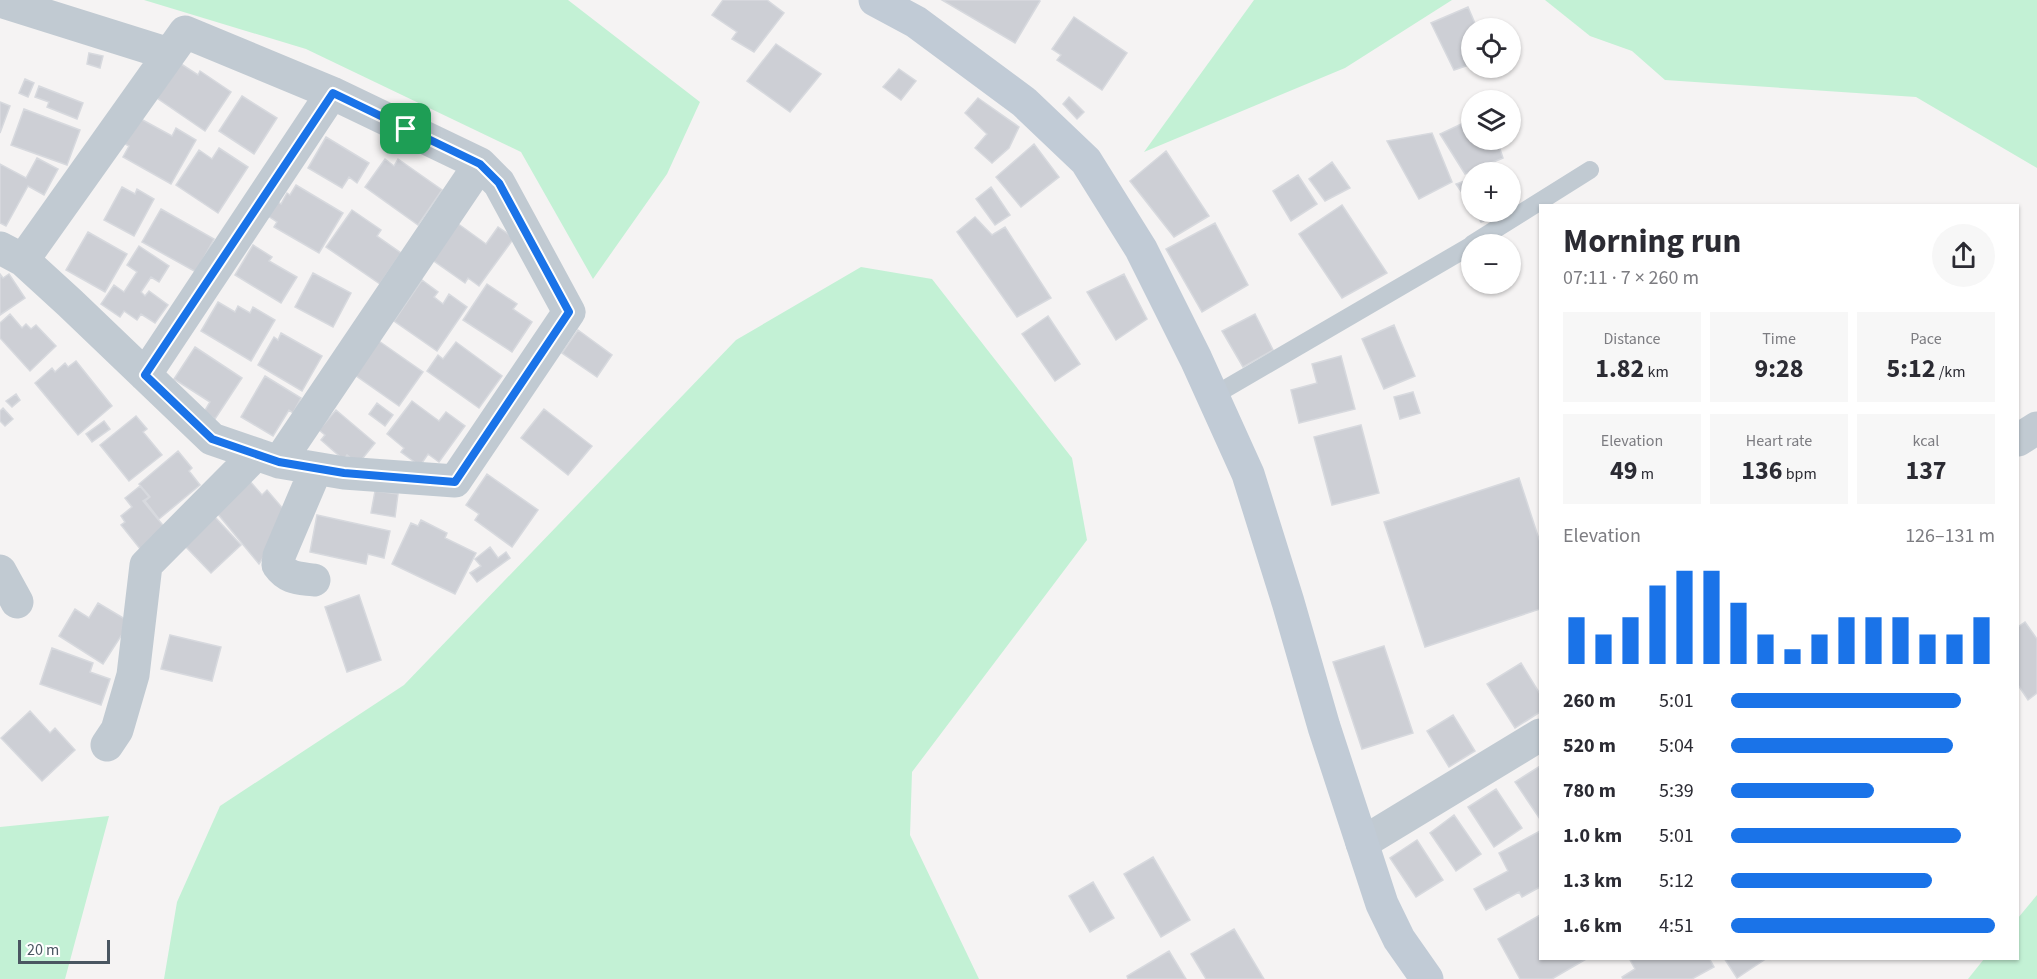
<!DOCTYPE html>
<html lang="en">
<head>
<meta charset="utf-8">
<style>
  :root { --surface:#fff; --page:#f7f7f7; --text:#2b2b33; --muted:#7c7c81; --accent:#1a73e8 }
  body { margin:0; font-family:"Source Sans 3",sans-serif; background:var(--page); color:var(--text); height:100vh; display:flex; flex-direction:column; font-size:22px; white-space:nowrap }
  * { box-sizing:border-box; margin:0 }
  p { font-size:20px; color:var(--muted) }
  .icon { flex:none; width:33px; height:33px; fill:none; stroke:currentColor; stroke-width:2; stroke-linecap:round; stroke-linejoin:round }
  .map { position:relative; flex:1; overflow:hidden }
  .panel { position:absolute; left:1539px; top:204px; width:480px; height:756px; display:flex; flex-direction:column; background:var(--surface); border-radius:0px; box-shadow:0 2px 4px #0004 }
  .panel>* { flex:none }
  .controls { position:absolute; left:1461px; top:18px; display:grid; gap:12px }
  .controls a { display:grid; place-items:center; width:60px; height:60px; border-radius:50%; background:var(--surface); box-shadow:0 2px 4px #0004; font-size:30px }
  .scale { position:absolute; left:18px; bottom:15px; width:92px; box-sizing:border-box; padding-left:6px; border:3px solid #4a5661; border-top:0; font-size:16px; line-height:21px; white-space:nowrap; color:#4a5661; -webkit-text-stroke:4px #fff; paint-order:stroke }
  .pin { position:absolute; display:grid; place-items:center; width:51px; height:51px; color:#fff; margin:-26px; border-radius:12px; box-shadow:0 3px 9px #0006 }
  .round { display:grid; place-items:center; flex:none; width:63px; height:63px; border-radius:32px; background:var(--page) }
  .summary { display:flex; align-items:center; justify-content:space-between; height:102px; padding:0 24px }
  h1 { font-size:33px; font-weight:700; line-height:45px }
  .metrics { display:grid; grid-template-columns:repeat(3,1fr); gap:9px; height:102px; padding:6px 24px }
  .metrics div { display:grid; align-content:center; border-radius:0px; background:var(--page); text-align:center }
  .metrics b { font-size:26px; font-weight:700 }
  .metrics small { font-size:16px; font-weight:400 }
  .metrics p { font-size:16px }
  .chart { height:168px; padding:12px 24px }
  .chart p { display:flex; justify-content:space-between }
  .chart svg { width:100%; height:108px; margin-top:6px; stroke:var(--accent); stroke-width:6 }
  ul { padding:0 24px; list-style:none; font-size:20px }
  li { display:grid; grid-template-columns:96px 72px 1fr; align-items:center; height:45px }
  li i { height:15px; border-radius:8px; background:var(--accent) }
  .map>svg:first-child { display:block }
</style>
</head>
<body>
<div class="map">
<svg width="2037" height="979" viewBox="0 0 2037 979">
  <rect width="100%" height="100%" fill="#f5f3f3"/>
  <path fill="#c3f1d5" d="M144 0H568L700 102 667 174 593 279 521 152 306 49Z
    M1254 0H1452L1345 68 1144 152Z
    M1545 0H2037V168L1916 97 1665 80 1632 51 1590 36Z
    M861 267 932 279 1072 458 1087 540 912 772 910 835 979 979H164L177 902 220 806 404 685 736 340Z
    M109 816 65 979H0V827Z
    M2037 895V979H1968L1984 959 2018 958V918Z"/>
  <path fill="#cdcfd5" stroke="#d7d9de" stroke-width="1.5" d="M723 0H767L784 13 754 52 732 39 737 32 712 15Z
    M942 0H1039L1040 1 1015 43Z
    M1468 7 1477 28H1472V64L1454 70 1431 23Z
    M1074 17 1127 53 1102 90 1057 60 1061 55 1052 49Z
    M776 44 821 74 790 112 747 81Z
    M89 53 103 56 100 68 87 64Z
    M178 62 198 75 200 71 231 92 205 131 154 96Z
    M899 69 916 81 901 100 883 87Z
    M25 79 34 83 28 97 19 93Z
    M39 86 83 103 77 119 47 107 49 102 35 97Z
    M242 96 277 118 254 154 219 131Z
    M1069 97 1084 112 1077 119 1063 104Z
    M978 98 1019 127 1009 148 992 163 975 148 987 134 965 113Z
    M0 102 10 106 0 133Z
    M24 109 80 130 67 165 11 145Z
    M139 118 172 136 176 128 196 140 171 184 123 157 129 146 125 144Z
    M1472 119V140H1497L1503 158 1465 174 1440 134Z
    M1432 133 1452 182 1419 199 1387 141Z
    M326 137 369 163 357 183 349 177 342 188 308 168Z
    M1034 144 1059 177 1021 207 996 177Z
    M219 148 248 167 218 213 176 185 199 150 212 159Z
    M1166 151 1209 216 1174 237 1130 181Z
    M37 158 58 169 44 195 28 186 6 226 0 223V164L26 178Z
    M385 159 394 166 398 159 442 190 418 225 365 187Z
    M1332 162 1350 188 1325 201 1309 179Z
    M1298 175 1317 204 1291 221 1273 191Z
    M1472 178V207L1456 184Z
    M296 185 343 213 319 253 274 227 277 222 268 216 276 201 281 204 287 193 290 195Z
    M122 187 135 194 137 189 154 199 134 236 104 220Z
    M991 187 1010 215 995 225 976 199Z
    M1342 205 1387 273 1342 298 1299 234Z
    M161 209 214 239 196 272 142 242Z
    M352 210 381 230 377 236 401 253 380 284 326 247Z
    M1475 212H1507L1481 222Z
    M975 217 992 235 1005 227 1051 298 1017 317 957 232Z
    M457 223 486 244 498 227 514 238 479 286 468 278 465 283 431 259Z
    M1215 223 1248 285 1202 312 1166 249Z
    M88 232 127 254 105 292 66 270Z
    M253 245 272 257 269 261 297 277 281 303 235 275Z
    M139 246 169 266 159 282 151 277 141 292 145 296 149 291 168 305 155 323 141 314 137 320 124 311 120 317 101 304 114 285 124 292 137 272 127 265Z
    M313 273 351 293 333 327 295 307Z
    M0 274 3 278 9 274 25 298 0 315Z
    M1124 274 1147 319 1116 340 1087 292Z
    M422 280 438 292 434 297 443 304 449 294 467 307 437 351 394 321Z
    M487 284 517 304 513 309 532 322 512 352 463 320Z
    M218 302 235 312 238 306 250 313 253 307 275 320 251 361 201 331Z
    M10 314 22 328 26 324 31 329 36 325 56 346 30 371 0 338V323Z
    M1255 314 1273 350 1243 367 1222 331Z
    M1048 316 1080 364 1055 381 1022 334Z
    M1394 325 1415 376 1384 389 1362 339Z
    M578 330 612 355 597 377 562 353Z
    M281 333 322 356 302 391 258 365 274 337 278 340Z
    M376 339 423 372 399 406 352 373Z
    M456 342 502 376 479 408 427 371 438 355 443 359Z
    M195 347 242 378 215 419 204 412 210 402 174 379Z
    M1341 356 1355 409 1299 423 1291 390 1317 383 1312 364Z
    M76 361 112 406 78 435 35 383 52 368 55 372 65 363 68 367Z
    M265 376 301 398 293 413 289 410 273 436 241 417Z
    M1413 392 1420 413 1400 419 1394 397Z
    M16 394 20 400 12 407 6 401Z
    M412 401 439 421 446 412 465 426 439 462 428 454 420 466 401 452 404 448 387 434Z
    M377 403 393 415 385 426 369 414Z
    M3 408 13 419 5 426 0 421V411Z
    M544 409 592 446 568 475 521 438Z
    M336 410 375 443 358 464 347 455 344 460 321 440 325 435 319 430Z
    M136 416 147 429 143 432 162 455 129 481 100 445Z
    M104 421 110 429 92 442 86 434Z
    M1361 425 1379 493 1332 505 1314 437Z
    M178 451 192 468 189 471 200 485 159 519 145 501 150 497 139 484Z
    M487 474 538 510 512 547 475 520 479 514 466 505Z
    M1519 478 1540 542V609L1425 647 1384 522Z
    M248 479 262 495 267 490 290 517 259 564 217 513Z
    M140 486 149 497 143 501 166 529 141 550 121 525 125 522 121 516 132 507 125 498Z
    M375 491 398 494 395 517 371 513Z
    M317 515 390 531 384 558 368 554 366 564 310 552Z
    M215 517 241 545 211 573 185 546Z
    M421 520 447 533 445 538 476 553 455 594 392 564 411 523 418 526Z
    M490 547 498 558 506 552 510 558 477 582 470 573 481 566 475 559Z
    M359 595 381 660 347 672 325 607Z
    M98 603 130 622 103 664 59 636 75 609 89 618Z
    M2025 622 2037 639V693L2028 700 2018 685V627Z
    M170 635 221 647 212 681 161 669Z
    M1384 646 1413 733 1362 749 1333 662Z
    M52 648 93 663 90 672 110 679 101 705 40 684Z
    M1521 663 1540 694V712L1515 728 1487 684Z
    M30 711 50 733 55 728 75 750 42 781 1 738Z
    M1453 715 1475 751 1449 767 1427 731Z
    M1540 766V819L1515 782Z
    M1496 789 1522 828 1494 847 1468 807Z
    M1454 815 1481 854 1456 871 1430 833Z
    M1540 831V887L1522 897 1519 892 1486 910 1474 889 1508 871 1499 853Z
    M1417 840 1443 880 1416 897 1390 858Z
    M1153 857 1190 920 1161 937 1124 874Z
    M1093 882 1114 918 1090 932 1069 896Z
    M1540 915V958H1588L1552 979H1520L1498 939Z
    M1234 929 1264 979H1206L1191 954Z
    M1169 951 1186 979H1128L1127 976Z
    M1629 958H1709L1714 967 1692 979H1623L1622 977 1635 969Z
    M1724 958H1767L1737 978Z"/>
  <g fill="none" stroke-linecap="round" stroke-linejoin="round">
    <path stroke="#c1cad2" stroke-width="18" d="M1472 244 1590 170
      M1213 396 1472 245"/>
    <path stroke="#c1cad2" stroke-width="33" d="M0 1 169 54
      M0 248 23 260 70 303 212 439 279 462 344 473 455 481 569 312 499 183 480 164 332 93 185 32 23 260
      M145 375 332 93
      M2018 440 2037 428
      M279 462 480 164
      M0 571 17 602
      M314 580C298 578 288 579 278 565L279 556 316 469
      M107 745 117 730 133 675 146 565 256 454
      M1362 843 1540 735"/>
    <path stroke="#c1cbd6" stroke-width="33" d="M875 0 916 22 1024 102 1086 161 1141 249 1196 359 1248 474 1288 602 1324 727 1382 904 1399 939 1427 979"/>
  </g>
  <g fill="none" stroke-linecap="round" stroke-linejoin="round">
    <g stroke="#fff" stroke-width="12">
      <path id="route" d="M333 93 480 164 499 183 569 312 455 482 344 473 279 462 212 439 145 375Z"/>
    </g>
    <use href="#route" stroke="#1a73e8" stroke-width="8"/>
  </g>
</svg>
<div class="controls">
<a><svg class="icon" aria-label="locate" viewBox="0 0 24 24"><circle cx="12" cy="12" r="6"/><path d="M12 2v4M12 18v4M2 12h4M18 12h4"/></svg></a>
<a><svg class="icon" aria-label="layers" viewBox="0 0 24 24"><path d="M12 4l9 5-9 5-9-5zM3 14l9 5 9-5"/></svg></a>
<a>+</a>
<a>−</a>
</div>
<div class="scale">20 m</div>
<div class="pin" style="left:406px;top:129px;background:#1e9e55"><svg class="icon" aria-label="arrive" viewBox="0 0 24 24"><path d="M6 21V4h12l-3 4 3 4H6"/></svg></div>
<section class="panel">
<div class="summary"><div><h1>Morning run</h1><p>07:11 · 7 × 260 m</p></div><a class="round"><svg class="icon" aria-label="share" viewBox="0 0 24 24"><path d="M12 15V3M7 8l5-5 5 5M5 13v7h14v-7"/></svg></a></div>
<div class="metrics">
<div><p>Distance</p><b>1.82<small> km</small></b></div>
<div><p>Time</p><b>9:28</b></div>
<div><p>Pace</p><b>5:12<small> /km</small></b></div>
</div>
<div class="metrics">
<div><p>Elevation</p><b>49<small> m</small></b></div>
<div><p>Heart rate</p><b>136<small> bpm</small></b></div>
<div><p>kcal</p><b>137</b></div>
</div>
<div class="chart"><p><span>Elevation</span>126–131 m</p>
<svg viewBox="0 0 160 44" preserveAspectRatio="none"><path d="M5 44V25M15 44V32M25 44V25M35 44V12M45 44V6M55 44V6M65 44V19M75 44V32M85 44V38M95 44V32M105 44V25M115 44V25M125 44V25M135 44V32M145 44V32M155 44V25"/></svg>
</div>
<ul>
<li><b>260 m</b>5:01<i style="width:87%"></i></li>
<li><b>520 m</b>5:04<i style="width:84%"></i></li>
<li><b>780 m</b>5:39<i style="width:54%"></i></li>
<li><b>1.0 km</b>5:01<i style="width:87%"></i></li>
<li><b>1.3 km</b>5:12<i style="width:76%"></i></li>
<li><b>1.6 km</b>4:51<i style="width:100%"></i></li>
</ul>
</section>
</div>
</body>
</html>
